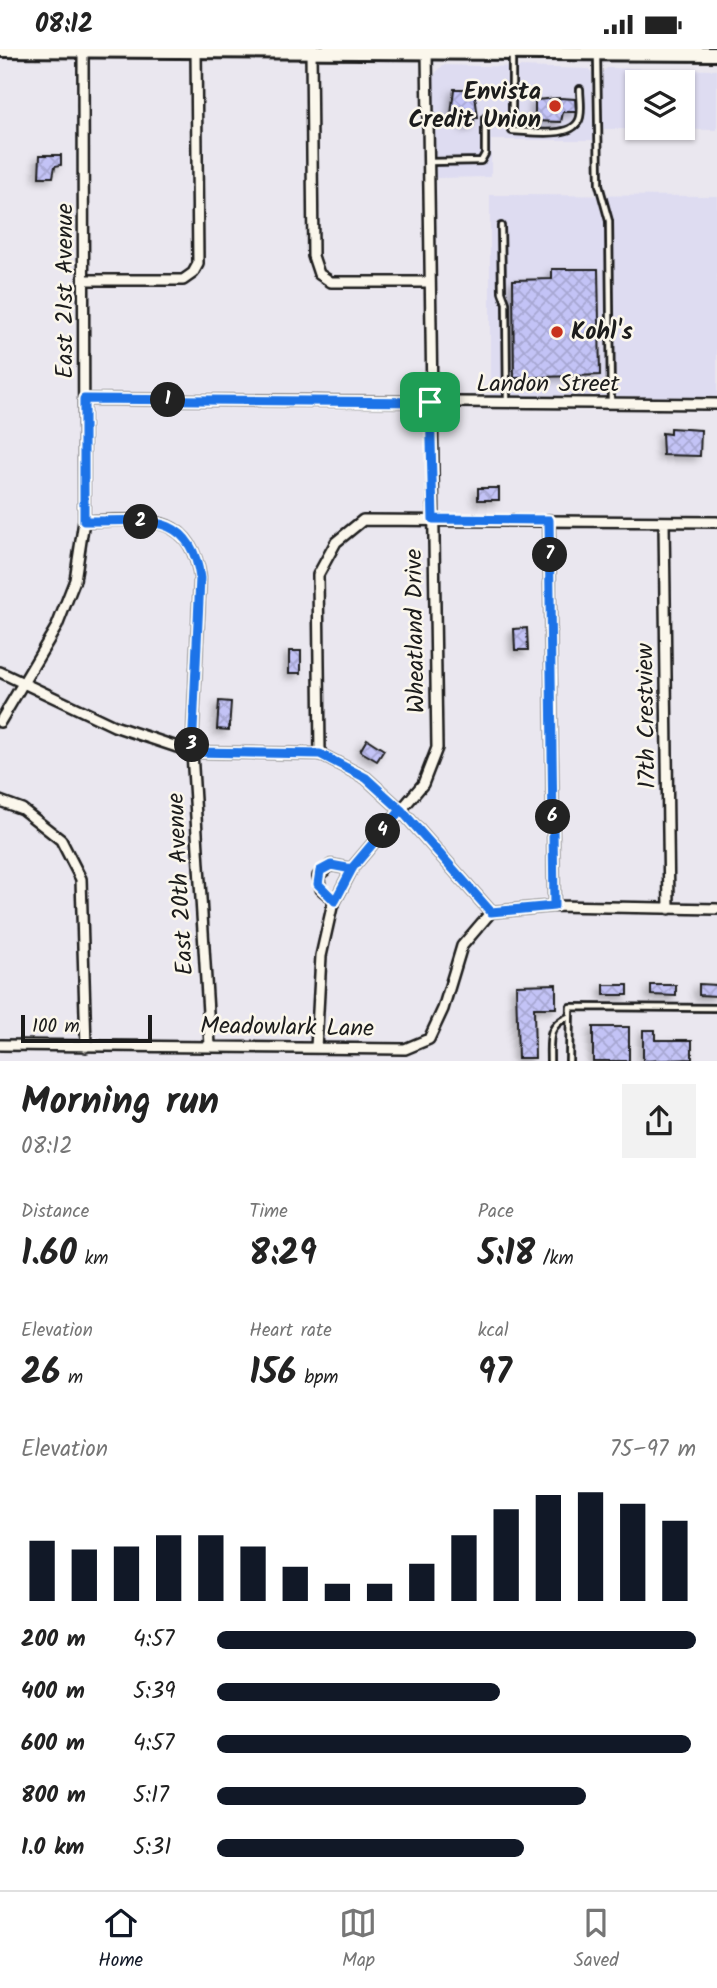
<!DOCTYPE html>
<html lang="en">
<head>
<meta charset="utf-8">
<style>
  :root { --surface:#fff; --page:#f2f2f2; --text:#222; --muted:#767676; --line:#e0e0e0; --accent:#111827 }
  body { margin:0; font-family:Kalam,sans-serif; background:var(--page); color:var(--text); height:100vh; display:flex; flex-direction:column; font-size:26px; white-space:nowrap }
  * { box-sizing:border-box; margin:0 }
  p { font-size:23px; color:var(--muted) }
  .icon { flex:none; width:38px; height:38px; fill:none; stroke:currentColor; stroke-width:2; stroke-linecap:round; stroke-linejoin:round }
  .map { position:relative; height:1012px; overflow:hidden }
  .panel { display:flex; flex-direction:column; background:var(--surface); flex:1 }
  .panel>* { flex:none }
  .controls { position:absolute; left:625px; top:21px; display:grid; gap:14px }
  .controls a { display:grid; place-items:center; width:70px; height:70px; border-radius:0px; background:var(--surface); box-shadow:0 2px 5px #0004; font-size:35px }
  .scale { position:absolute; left:21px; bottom:18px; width:131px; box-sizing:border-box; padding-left:7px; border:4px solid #1c1c1c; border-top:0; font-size:19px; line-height:24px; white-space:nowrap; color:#1c1c1c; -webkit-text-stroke:5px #fbf7ec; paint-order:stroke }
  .pin { position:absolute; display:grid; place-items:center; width:60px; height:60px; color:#fff; margin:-30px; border-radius:14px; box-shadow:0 4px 10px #0006 }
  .km { position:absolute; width:35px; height:35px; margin:-18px; border-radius:50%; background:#222; color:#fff; font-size:19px; line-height:35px; text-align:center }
  .round { display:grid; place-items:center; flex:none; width:74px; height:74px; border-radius:0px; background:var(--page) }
  .head { display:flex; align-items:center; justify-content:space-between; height:119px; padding:0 21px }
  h1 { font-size:38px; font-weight:700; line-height:52px }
  .metrics { display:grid; grid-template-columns:repeat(3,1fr); gap:10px; height:119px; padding:7px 21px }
  .metrics div { display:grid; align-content:center }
  .metrics b { font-size:35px; font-weight:700 }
  .metrics small { font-size:19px; font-weight:400 }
  .metrics p { font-size:19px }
  .chart { height:196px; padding:14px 21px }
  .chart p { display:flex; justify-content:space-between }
  .chart svg { width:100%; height:126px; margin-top:7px; stroke:var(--accent); stroke-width:6 }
  ul { padding:0 21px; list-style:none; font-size:23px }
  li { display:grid; grid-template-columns:112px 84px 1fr; align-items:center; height:52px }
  li i { height:18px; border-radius:9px; background:var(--accent) }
  .status { display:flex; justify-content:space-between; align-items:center; height:49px; padding:0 35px; background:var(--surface); direction:ltr }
  .status svg { height:19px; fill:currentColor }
  .tabs { display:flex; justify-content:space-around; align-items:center; height:98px; border-top:2px solid var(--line); background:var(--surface); font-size:19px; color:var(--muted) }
  .tabs a { display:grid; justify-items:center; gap:4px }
  .tabs .on { color:var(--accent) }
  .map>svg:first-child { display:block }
</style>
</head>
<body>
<div class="status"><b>08:12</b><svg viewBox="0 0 49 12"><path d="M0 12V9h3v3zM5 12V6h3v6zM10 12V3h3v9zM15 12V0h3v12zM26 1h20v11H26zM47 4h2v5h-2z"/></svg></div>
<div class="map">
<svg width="717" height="1012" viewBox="0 0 717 1012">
  <defs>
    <pattern id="building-cross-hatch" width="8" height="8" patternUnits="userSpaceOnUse" patternTransform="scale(1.75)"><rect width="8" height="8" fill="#c3c3f6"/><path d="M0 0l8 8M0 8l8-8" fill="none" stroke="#a7a7d2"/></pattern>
    <filter id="shadow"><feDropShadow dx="-4" dy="4" stdDeviation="3.5" flood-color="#0004"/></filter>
  </defs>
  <rect width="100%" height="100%" fill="#eae7ef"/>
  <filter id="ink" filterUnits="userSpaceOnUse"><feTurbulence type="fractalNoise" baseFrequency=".0143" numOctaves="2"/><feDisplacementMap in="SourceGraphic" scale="14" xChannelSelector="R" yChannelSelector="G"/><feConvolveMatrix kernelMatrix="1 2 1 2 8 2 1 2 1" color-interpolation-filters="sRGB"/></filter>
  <g filter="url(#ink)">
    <path fill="#dedcf1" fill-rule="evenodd" d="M443 16 589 20 592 24 593 91H491V128L435 129 434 26Z
      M607 19 717 21V81L603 80 602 23ZM637 33H682V79H637Z
      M490 146 717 147V348L490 347Z"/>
    <path fill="url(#building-cross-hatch)" stroke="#1c1c1c" stroke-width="2" filter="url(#shadow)" d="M665 24H678V33H665Z
      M454 40H469L475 46 478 69H474V77H464V69L451 66Z
      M560 49 575 50 576 63H563L561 73 535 72V51Z
      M40 106H61V116L55 117 53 128H39Z
      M552 220H598L600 326 514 329 513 231 552 230Z
      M670 379 701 381 700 407 663 406 662 384 670 385Z
      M478 439H499V451H478Z
      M527 579 528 601H515L514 580Z
      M289 602H301V624H289Z
      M219 652 231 653 229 681 217 680Z
      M367 690 384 701 377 712 360 702Z
      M556 935V959H534L535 1009H518L516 936Z
      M699 935 717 936V947L699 946Z
      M604 936H628V946H604Z
      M651 936H676V947L651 946Z
      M593 978H629V1012H593Z
      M643 981H655V991H692V1010L643 1012Z"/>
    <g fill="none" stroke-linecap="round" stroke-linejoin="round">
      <g stroke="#1c1c1c" stroke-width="10">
        <path id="lane" d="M512 4V82C530 82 575 91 580 68 582 59 580 49 580 40
          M597 7 599 136 609 172 611 354
          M429 113 481 112 485 105V69
          M501 177 502 243 506 254 507 353
          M550 1012C550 990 547 977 568 968
          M569 1012 570 958 717 959"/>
      </g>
      <g stroke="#1c1c1c" stroke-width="14">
        <path id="street" d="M311 2 313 207 319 225 331 233H429
          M85 231H183L193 224 198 215 196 0
          M84 350 717 355
          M549 471 554 857
          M84 472C140 472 191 459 200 529L192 703 210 996
          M664 473 669 860
          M0 623 114 677 192 703 320 705 366 729 401 761 491 863
          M0 673 57 577 75 531 84 472 83 2
          M320 705 318 526 336 493 363 471 717 473
          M0 752 22 760 61 791 81 830 86 998
          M335 852 321 840 318 827 331 816 352 820
          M491 863 554 857 717 860
          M0 996 405 1000 429 990 443 960 462 897 491 863
          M316 999 321 907 332 858 353 818 423 735 437 699 427 3"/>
      </g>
      <g stroke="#1c1c1c" stroke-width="18">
        <path id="secondary" d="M0 1 717 5"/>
      </g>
      <use href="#lane" stroke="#fbf7ec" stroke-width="4.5"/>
      <use href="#street" stroke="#fbf7ec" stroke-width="9"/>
      <use href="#secondary" stroke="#fbf7ec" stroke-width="12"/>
    </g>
  </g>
  <g fill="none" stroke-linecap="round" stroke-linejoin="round" filter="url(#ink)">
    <g stroke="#fff" stroke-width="14">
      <path id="route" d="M430 353 84 350V472C140 473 191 459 200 529L192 703 320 705 366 729 401 761 353 818 335 852 318 835 320 822 331 816 352 820 353 818 401 761 491 863 554 857 549 471 433 470 430 353"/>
    </g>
    <use href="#route" stroke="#1a73e8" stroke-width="9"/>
  </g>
  <g fill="#c8321e" stroke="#fbf7ec" stroke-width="2.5">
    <circle cx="555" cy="57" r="7"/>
    <circle cx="557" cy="283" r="7"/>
  </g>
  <g text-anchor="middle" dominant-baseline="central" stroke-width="5" stroke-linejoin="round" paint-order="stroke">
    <g font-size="24" font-weight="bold" fill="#1c1c1c" stroke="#fbf7ec" text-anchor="end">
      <text x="541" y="43">Envista<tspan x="541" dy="28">Credit Union</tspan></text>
      <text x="571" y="283" text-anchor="start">Kohl's</text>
    </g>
    <g font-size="24" fill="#1c1c1c" stroke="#fbf7ec">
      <text transform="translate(65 242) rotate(-90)">East 21st Avenue</text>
      <text x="548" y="335">Landon Street</text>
      <text transform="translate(416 582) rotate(-91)">Wheatland Drive</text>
      <text transform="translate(647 667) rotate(-91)">17th Crestview</text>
      <text transform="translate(181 835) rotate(-93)">East 20th Avenue</text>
      <text transform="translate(287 979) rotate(1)">Meadowlark Lane</text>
    </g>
  </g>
</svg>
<div class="controls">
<a><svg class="icon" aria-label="layers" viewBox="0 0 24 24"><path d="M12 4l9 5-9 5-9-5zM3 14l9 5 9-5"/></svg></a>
</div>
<div class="scale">100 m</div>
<div class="pin" style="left:430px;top:353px;background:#1e9e55"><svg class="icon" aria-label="arrive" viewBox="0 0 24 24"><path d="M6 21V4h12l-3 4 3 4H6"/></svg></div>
<b class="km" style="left:168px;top:351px">1</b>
<b class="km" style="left:141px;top:473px">2</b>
<b class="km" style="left:192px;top:696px">3</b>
<b class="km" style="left:383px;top:782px">4</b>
<b class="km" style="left:553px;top:768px">6</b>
<b class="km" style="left:550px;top:506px">7</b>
</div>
<section class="panel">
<div class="head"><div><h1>Morning run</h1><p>08:12</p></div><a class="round"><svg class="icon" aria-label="share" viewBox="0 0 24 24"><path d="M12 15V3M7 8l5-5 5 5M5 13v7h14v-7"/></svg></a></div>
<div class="metrics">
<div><p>Distance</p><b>1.60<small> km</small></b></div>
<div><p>Time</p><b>8:29</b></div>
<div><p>Pace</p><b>5:18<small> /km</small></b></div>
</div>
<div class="metrics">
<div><p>Elevation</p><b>26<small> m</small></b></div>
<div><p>Heart rate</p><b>156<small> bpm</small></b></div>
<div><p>kcal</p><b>97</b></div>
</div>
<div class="chart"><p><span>Elevation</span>75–97 m</p>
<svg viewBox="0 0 160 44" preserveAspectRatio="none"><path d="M5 44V23M15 44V26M25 44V25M35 44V21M45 44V21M55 44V25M65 44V32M75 44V38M85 44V38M95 44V31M105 44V21M115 44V12M125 44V7M135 44V6M145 44V10M155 44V16"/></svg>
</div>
<ul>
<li><b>200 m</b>4:57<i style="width:100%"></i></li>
<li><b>400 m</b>5:39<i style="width:59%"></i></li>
<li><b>600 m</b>4:57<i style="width:99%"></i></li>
<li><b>800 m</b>5:17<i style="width:77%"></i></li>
<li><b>1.0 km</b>5:31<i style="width:64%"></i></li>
</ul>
</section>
<nav class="tabs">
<a class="on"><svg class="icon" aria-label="home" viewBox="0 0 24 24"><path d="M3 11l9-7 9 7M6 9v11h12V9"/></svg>Home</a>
<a><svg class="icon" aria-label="map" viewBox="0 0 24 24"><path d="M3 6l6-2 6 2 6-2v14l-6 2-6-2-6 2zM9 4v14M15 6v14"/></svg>Map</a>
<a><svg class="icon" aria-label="saved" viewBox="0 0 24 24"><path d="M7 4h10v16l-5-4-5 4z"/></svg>Saved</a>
</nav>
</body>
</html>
